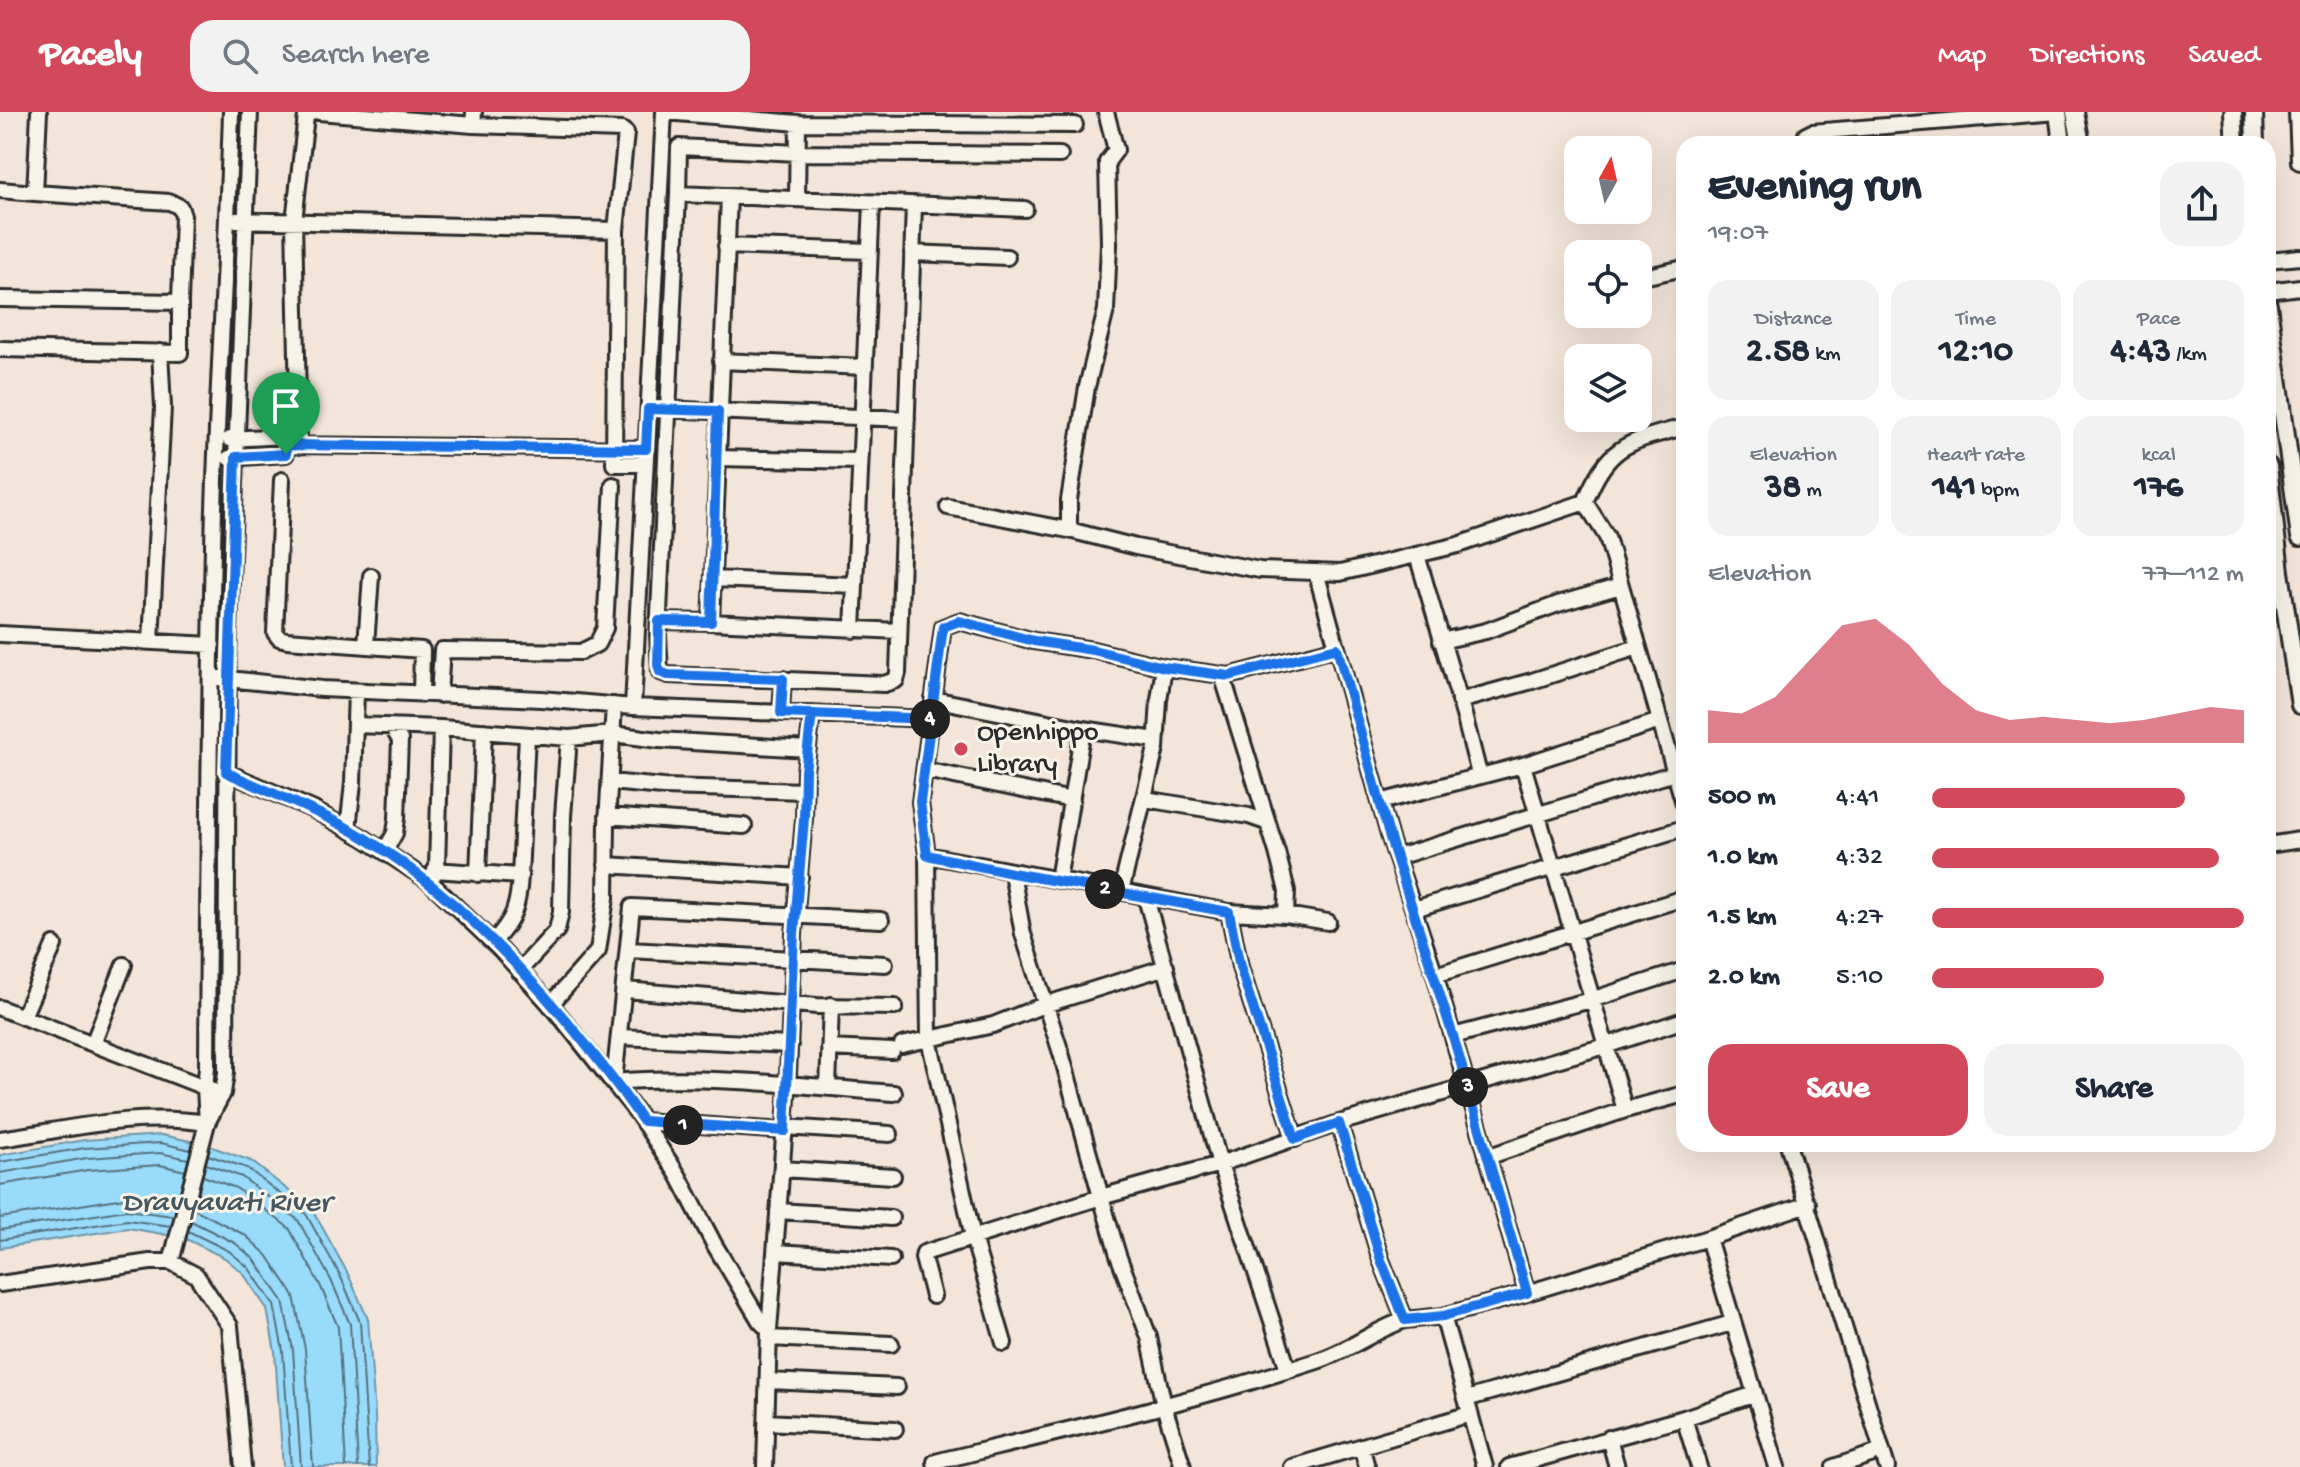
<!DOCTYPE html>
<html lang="en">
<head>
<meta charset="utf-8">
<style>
  :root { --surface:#fff; --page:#f2f2f3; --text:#1f2937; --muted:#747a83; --accent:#d1495b }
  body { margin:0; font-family:"Gochi Hand",sans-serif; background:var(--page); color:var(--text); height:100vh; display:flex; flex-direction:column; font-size:30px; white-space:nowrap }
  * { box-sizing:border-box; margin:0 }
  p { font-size:26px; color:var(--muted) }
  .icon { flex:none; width:44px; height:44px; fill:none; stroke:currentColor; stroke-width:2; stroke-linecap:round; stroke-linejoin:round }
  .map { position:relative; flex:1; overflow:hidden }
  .panel { position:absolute; left:1676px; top:24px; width:600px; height:1016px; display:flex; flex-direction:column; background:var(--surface); border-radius:24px; box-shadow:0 8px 32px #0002 }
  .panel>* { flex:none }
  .needle { width:52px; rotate:8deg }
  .controls { position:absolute; left:1564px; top:24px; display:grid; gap:16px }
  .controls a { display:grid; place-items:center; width:88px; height:88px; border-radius:16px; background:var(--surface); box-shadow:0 8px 32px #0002; font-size:40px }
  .pin { position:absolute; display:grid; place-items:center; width:68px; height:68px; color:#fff; margin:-82px -34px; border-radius:50% 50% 50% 0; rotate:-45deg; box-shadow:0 0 8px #0007 }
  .pin .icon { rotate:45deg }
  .km { position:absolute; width:40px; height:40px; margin:-20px; border-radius:50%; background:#222; color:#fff; font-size:22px; line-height:40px; text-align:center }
  .round { display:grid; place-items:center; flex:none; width:84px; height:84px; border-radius:24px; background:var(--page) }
  .head { display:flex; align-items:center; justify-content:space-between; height:136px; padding:0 32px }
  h1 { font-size:44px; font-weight:800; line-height:60px }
  .stats { display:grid; grid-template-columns:repeat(3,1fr); gap:12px; height:136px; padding:8px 32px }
  .stats div { display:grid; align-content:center; border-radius:20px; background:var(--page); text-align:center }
  .stats b { font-size:34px; font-weight:800 }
  .stats small { font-size:22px; font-weight:400 }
  .stats p { font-size:22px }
  .chart { height:224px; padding:16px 32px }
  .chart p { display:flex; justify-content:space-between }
  .chart svg { width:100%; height:144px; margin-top:8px; fill:var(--accent); opacity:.7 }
  .action { display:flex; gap:16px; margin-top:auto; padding:16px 32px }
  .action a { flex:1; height:92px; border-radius:24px; background:var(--accent); color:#fff; font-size:32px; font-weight:800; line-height:92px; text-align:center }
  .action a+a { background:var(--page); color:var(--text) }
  ul { padding:0 32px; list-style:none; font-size:26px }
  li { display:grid; grid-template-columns:128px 96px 1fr; align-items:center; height:60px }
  li i { height:20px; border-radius:10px; background:var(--accent) }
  header { display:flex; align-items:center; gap:48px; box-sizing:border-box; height:112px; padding:0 40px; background:var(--accent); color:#fff }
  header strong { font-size:38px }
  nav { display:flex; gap:44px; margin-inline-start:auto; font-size:28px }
  .search { width:560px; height:72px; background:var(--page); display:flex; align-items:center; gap:20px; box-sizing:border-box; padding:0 28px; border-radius:24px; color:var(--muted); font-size:30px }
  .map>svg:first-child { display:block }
</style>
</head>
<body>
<header>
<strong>Pacely</strong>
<div class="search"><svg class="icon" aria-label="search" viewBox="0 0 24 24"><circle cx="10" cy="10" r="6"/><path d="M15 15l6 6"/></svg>Search here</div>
<nav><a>Map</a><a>Directions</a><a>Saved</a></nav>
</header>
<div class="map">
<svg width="2300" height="1355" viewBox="0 0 2300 1355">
  <rect width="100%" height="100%" fill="#f3e5d9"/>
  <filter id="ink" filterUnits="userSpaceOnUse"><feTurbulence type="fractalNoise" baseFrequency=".0125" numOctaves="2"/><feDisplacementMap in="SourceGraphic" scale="16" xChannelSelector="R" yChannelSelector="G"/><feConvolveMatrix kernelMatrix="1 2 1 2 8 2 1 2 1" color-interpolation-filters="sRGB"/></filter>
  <g filter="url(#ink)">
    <path fill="#99dbfb" stroke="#6d95a8" stroke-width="2" d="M162 1023 204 1032 251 1049 312 1097 347 1160 368 1207 375 1303 376 1355H283L275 1240 267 1197 243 1161 225 1146 184 1126 128 1116 0 1136V1043L84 1028Z"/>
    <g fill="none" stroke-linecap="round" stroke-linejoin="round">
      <path stroke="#57717e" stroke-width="2" d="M208 1043 247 1056 306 1102 340 1163 360 1210 369 1355
        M0 1050 85 1036 161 1031 191 1038
        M206 1052 242 1065 298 1108 331 1168 350 1212 358 1355
        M0 1061 87 1046 160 1041 188 1047
        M203 1064 236 1076 289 1116 320 1173 338 1215 346 1355
        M0 1073 88 1058 160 1053 185 1059
        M194 1097 245 1123 267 1143 294 1184 305 1237 313 1355
        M0 1106 124 1086 177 1093
        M191 1109 235 1131 254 1147 283 1189 293 1238 301 1355
        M0 1118 126 1098 174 1104
        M188 1119 229 1139 248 1155 274 1193 283 1239 291 1355
        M0 1128 127 1108 171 1114"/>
      <g stroke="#2b2b2b" stroke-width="20">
        <path id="minor" d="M39 0 35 81 170 90 180 95 183 104 180 190
          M319 0 473 13
          M665 0 798 11 1075 13
          M1106 0 1116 38 1107 50 1109 132 1106 198 1087 275 1069 388V418L1136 435 1260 458 1340 461 1458 433 1585 390
          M1807 32 1806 23 1812 20 2058 0
          M0 78 35 81
          M678 82 658 523 660 560 668 563 884 572 896 568 898 561 914 92
          M729 84 711 510 899 519
          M797 87 798 11
          M1025 97 678 82 679 35 798 41 1060 43
          M236 108 616 118 626 21 622 18 473 13 474 0
          M616 118 614 352H645
          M726 134 870 139
          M912 141 1007 145
          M2268 148 2300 145
          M1638 166 1684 156
          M2268 179 2300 175
          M0 187 180 190V241L0 237
          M721 249 865 255
          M660 297 907 307
          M1684 315C1627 330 1608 333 1585 390L1607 425 1684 692
          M285 333 646 337
          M299 334 294 109 306 4 312 0
          M229 346 286 342 285 324 230 327
          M717 346 860 349
          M282 368 275 521 279 526 287 528 422 538 421 582
          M948 395 1069 418
          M1417 443 1464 603 1479 662
          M1316 460 1389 723 1435 863 1527 1181 1708 1126 1808 1092
          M713 467 855 473
          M659 509 711 510
          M853 518 872 91
          M0 522 212 533
          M1441 529 1486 519 1558 492 1621 474
          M151 530 163 295 160 240
          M366 533 371 464
          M1222 563 1277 740 1287 779 1286 803
          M219 566 322 577 541 587 633 595 931 607
          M439 583 442 538 581 540 597 532 605 516 613 373
          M933 587 1083 617 1156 628
          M1459 589 1532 569 1638 535
          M633 595 664 0
          M781 601 783 567
          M355 613 441 616 569 626 613 622 659 628 808 637
          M1523 653 1625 998
          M925 658 1072 688
          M226 660 314 698 364 726 430 770 501 838 556 899 638 1002 678 1063 714 1132 760 1209 769 1218
          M610 670 663 675 805 679
          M1145 687 1249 704 1266 710
          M1380 690 1523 653 1660 609
          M607 704 744 714
          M348 717 353 671 356 579
          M2268 733 2300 728
          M385 739 395 721 397 706 400 628 392 615
          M927 743 929 927 973 1125 1004 1231
          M1397 745 1675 661
          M606 753 800 765
          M435 758 520 764C518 795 514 808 493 830
          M478 762 484 619
          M520 764 527 623
          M432 766 437 755 441 616
          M1058 768 1083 617
          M1121 779 1156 636 1159 588 1164 555
          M1146 786 1220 1052 1288 1257
          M1414 797 1684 716
          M1229 800 1240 855 1295 1027
          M881 808 632 795 614 970C707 962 801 974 894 981
          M1328 810 1286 803 1229 800 927 743 920 690 943 515 959 509 1034 529 1093 538 1164 555 1229 564 1337 536
          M629 838 885 852
          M519 859 557 818 561 800 563 704 569 626
          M1435 863 1684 786
          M625 878 817 894 895 895
          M550 893 598 839 606 786 607 711 614 593
          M0 896 212 978
          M23 905 54 833
          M1453 924 1591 888 1684 858
          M621 925 790 933
          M93 932 124 853
          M902 933 993 913 1044 893 1166 855
          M829 936 892 939
          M828 976 831 893
          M643 1009 785 1019
          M207 1011 205 976 207 955C208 782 209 608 213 435 216 290 227 145 231 0
          M1339 1011 1605 934 1684 908
          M785 1015 890 1022
          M0 1027C71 1017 135 1000 207 1011
          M1788 1032 1887 1355
          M1487 1045 1625 998 1684 982
          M782 1057 893 1064
          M778 1099 891 1106
          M1708 1126 1777 1355
          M776 1140 891 1147
          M171 1150 207 1011 223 981 226 961 228 544 250 0
          M0 1172 150 1150H171L196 1163 230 1214 243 1355
          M933 1184 923 1146 924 1141 1101 1085 1061 941 1023 822 1012 761
          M1443 1204 1527 1181
          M769 1226 891 1232
          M769 1269 897 1275
          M1466 1287 1732 1211
          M1684 1306 1699 1355
          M767 1310 895 1317
          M1609 1326 1617 1355
          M1361 1334 1367 1355
          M765 1355 769 1218 787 987 794 822 804 707 805 659 812 602
          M936 1355 935 1350C1063 1319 1192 1290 1317 1249 1349 1239 1374 1218 1405 1208
          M1183 1355 1164 1294 1149 1225 1118 1143 1101 1085 1220 1052 1339 1011 1381 1148 1405 1208 1443 1204 1485 1355
          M1292 1355 1470 1302
          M1509 1355 1684 1306 1755 1282
          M1834 1355 1882 1339"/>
      </g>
      <g stroke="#2b2b2b" stroke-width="22">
        <path id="major" d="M2058 0 2062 32
          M2075 0 2081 32
          M2233 0 2235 32
          M2254 0 2255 32
          M2298 0 2300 49
          M2268 193 2300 425
          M2268 354 2280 460 2300 593"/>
      </g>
      <use href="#minor" stroke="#f7f3e8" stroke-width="14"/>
      <use href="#major" stroke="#f7f3e8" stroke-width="16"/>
    </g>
  </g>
  <g fill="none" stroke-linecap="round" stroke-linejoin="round" filter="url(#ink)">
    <g stroke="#fff" stroke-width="16">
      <path id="route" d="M286 342 236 345 226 660C272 682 320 699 363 725 468 787 574 910 643 1009L785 1019 794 822 804 707 805 659 812 602 931 607 920 690 927 743 1012 761 1229 800 1240 855 1295 1027 1339 1011 1381 1148 1405 1208 1443 1204 1527 1181 1453 924 1389 723 1337 536 1229 564 1164 555 1093 538 1034 529 959 509 943 515 931 607 781 601 783 567 668 563 660 560 658 553 659 509 711 510 718 299 648 297 646 337 285 333 286 342"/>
    </g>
    <use href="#route" stroke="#1a73e8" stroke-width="10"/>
  </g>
  <circle fill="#d1495b" stroke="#f7f3e8" stroke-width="3" cx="961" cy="637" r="8"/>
  <g text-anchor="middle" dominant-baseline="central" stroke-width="6" stroke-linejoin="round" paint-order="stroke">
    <g font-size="28" fill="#2b2b2b" stroke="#f7f3e8" text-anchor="start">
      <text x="977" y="621">Openhippo<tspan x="977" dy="32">Library</tspan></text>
    </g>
    <g font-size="30" font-style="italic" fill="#46575f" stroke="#f7f3e8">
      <text x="226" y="1092">Dravyavati River</text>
    </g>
  </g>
</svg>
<div class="controls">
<a><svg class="needle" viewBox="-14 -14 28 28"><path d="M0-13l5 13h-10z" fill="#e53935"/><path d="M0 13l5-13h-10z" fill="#747a83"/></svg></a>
<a><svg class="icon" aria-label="locate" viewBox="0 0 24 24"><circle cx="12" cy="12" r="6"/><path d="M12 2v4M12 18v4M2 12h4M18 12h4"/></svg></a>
<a><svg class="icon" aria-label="layers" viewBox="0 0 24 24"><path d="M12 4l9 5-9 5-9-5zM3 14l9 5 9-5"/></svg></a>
</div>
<div class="pin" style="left:286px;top:342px;background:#1e9e55"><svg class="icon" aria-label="arrive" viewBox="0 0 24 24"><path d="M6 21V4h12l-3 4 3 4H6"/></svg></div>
<b class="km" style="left:683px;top:1013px">1</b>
<b class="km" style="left:1105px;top:777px">2</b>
<b class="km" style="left:1468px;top:975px">3</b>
<b class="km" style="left:930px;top:607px">4</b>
<section class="panel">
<div class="head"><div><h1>Evening run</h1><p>19:07</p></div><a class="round"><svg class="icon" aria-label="share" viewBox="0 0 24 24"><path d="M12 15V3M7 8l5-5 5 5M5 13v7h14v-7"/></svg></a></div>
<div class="stats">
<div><p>Distance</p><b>2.58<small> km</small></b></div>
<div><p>Time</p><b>12:10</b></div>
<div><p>Pace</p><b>4:43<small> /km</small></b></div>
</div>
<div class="stats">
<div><p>Elevation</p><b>38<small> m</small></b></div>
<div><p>Heart rate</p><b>141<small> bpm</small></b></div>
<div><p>kcal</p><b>176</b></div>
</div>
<div class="chart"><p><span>Elevation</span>77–112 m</p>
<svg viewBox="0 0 160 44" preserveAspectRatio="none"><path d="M0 44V34L10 35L20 30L30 19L40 8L50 6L60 14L70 26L80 34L90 37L100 36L110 37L120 38L130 37L140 35L150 33L160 34V44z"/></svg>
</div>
<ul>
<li><b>500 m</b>4:41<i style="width:81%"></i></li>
<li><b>1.0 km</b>4:32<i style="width:92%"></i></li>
<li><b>1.5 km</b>4:27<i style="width:100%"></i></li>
<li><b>2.0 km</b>5:10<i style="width:55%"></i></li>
</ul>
<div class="action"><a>Save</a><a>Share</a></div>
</section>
</div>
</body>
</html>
